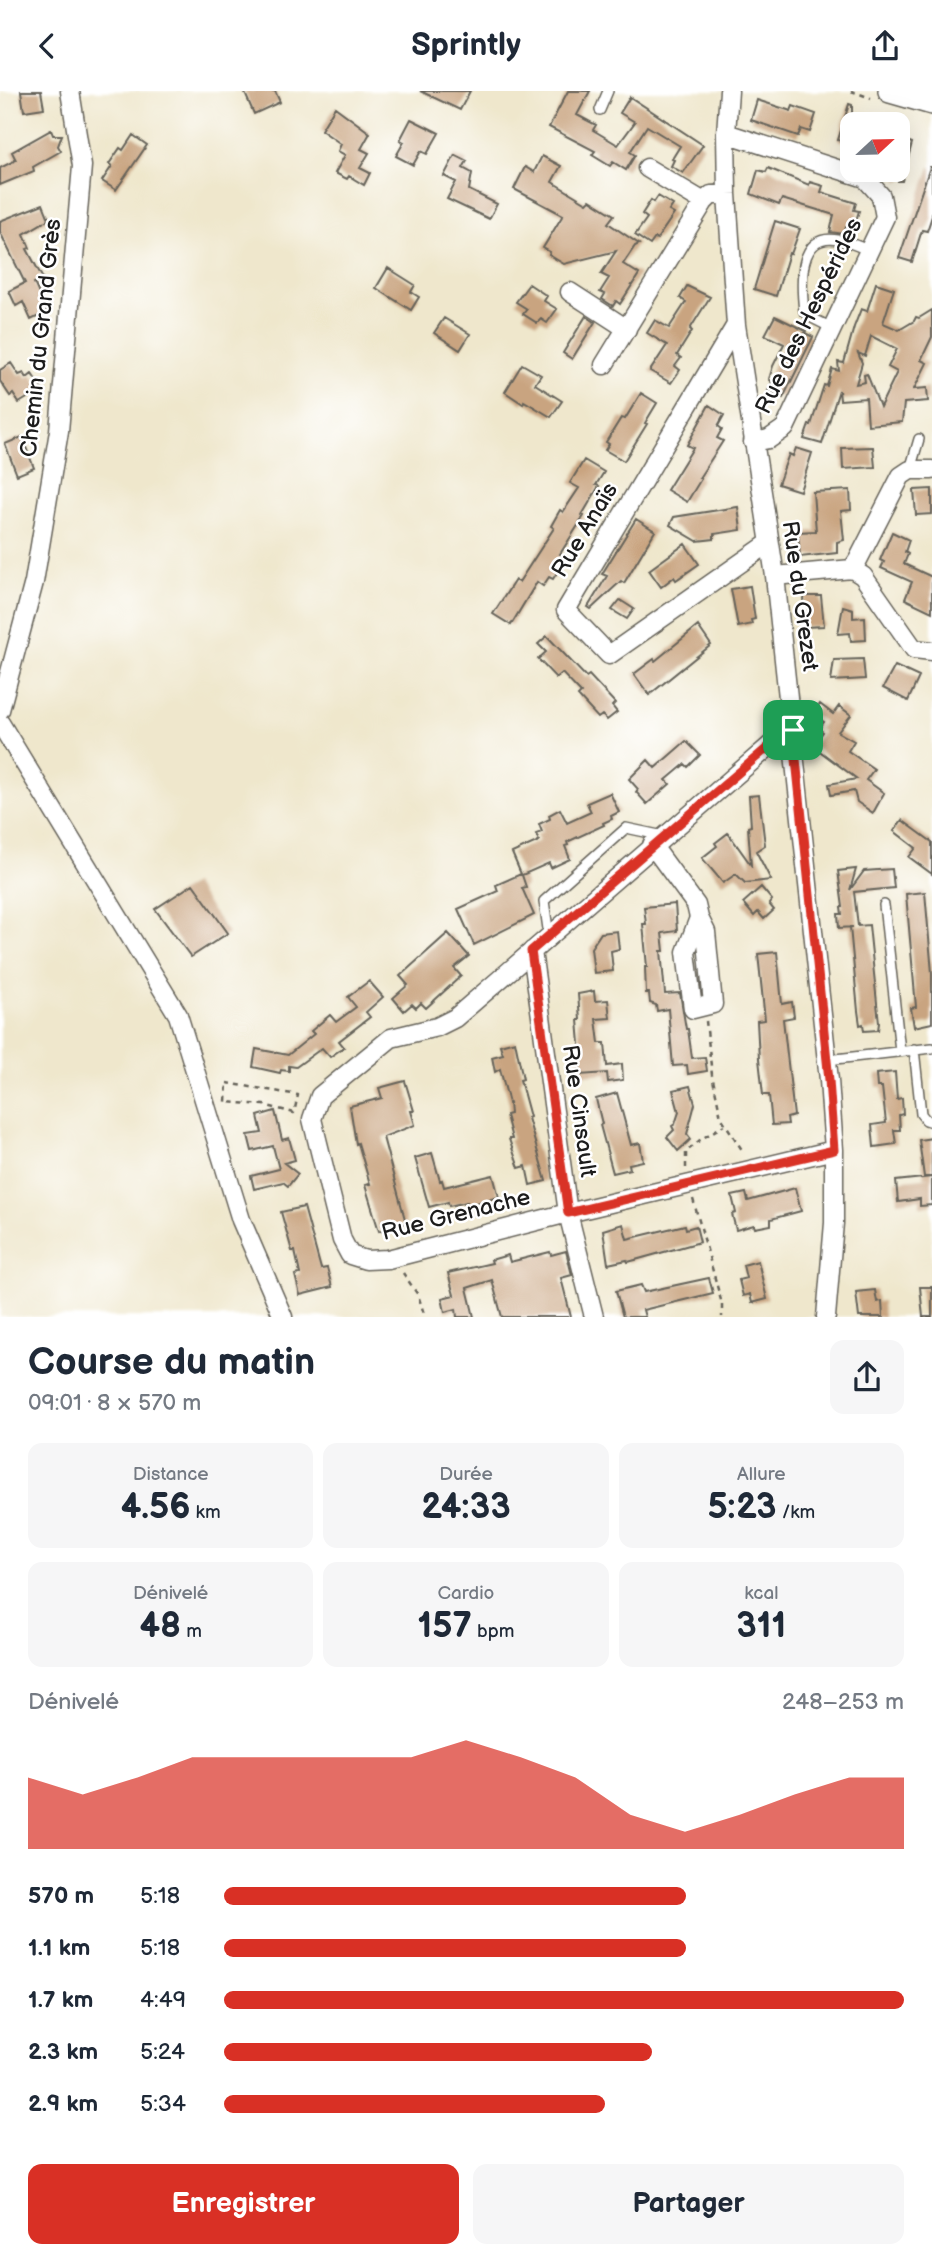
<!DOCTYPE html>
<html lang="fr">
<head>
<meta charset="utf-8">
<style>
  :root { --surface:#fff; --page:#f6f6f7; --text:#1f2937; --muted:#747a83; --accent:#d93025 }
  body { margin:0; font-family:"Balsamiq Sans",sans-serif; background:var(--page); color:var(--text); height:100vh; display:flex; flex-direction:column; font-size:26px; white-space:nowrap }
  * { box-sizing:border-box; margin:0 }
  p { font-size:23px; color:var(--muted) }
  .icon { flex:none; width:38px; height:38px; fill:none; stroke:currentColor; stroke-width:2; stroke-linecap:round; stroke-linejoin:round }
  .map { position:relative; height:1226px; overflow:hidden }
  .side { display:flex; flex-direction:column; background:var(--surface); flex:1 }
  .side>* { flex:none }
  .needle { width:46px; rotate:68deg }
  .tools { position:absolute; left:840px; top:21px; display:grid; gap:14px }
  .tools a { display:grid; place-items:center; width:70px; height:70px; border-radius:14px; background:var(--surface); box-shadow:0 7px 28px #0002; font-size:35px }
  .pin { position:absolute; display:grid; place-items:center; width:60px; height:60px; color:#fff; margin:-30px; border-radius:14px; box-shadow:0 4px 10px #0006 }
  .round { display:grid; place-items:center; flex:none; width:74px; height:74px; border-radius:14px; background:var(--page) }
  .head { display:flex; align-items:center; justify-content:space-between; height:119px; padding:0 28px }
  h1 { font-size:38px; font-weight:700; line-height:52px }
  .metrics { display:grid; grid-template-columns:repeat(3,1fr); gap:10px; height:119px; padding:7px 28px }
  .metrics div { display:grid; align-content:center; border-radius:14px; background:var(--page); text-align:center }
  .metrics b { font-size:35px; font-weight:700 }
  .metrics small { font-size:19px; font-weight:400 }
  .metrics p { font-size:19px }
  .chart { height:196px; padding:14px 28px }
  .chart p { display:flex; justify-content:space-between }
  .chart svg { width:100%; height:126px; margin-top:7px; fill:var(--accent); opacity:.7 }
  .cta { display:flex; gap:14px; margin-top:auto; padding:14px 28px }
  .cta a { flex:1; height:80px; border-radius:14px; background:var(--accent); color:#fff; font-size:28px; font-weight:700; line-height:80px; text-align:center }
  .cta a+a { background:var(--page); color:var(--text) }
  ul { padding:0 28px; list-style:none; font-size:23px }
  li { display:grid; grid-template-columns:112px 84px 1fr; align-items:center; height:52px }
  li i { height:18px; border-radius:9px; background:var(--accent) }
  header { display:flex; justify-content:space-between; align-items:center; height:91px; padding:0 28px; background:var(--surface); font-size:32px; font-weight:700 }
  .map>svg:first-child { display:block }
</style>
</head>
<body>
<header><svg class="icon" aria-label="back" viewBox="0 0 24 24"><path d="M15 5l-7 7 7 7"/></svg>Sprintly<svg class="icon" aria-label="share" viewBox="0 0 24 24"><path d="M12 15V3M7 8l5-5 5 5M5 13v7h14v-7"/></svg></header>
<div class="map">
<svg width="932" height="1226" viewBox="0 0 932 1226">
  <rect width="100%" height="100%" fill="#fff"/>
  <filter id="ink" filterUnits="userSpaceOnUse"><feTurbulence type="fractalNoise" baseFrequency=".0143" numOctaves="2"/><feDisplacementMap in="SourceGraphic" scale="14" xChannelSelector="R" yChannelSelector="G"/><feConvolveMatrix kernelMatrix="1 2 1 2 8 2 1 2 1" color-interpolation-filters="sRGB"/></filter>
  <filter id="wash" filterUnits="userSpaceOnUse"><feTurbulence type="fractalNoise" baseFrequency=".00686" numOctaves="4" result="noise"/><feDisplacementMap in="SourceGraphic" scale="28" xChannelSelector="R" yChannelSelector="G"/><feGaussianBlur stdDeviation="1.57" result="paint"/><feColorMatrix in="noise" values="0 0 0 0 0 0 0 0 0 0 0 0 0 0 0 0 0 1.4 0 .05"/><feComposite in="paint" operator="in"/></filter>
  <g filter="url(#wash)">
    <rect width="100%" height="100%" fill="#efe7cc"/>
    <g id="blocks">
      <path fill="#c9a480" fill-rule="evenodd" d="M21 0H41L44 17 24 20Z
        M244 0H275L280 11 254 23Z
        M420 0H470L460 19Z
        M568 0H590L577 24 596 34 593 39 618 54 635 31 620 22 630 6 703 54 683 82 671 75 674 69 672 68 680 55 647 35 630 61 635 64 626 79 613 71 610 75 592 64 595 60 549 36Z
        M757 9 791 20 793 15 816 23 810 41 801 38 798 45 751 29Z
        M849 13 852 14V53L838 49Z
        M335 16 370 42 361 58 369 62 360 77 370 82 364 94 349 85 347 88 335 82 345 64 338 60 341 53 321 39Z
        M411 28 439 42 427 63 421 60 413 74 396 65 404 51 400 49Z
        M51 39 53 44H62L58 55 61 60 33 76 34 80 0 94V77L16 69 12 61Z
        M133 44 147 54 116 99 102 90 112 75 109 73 120 57 123 59Z
        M898 47 912 52 902 90H898Z
        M455 64 467 70 463 77 472 82 469 99 497 113 489 128 447 108 456 91 444 85Z
        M542 65 561 75 552 91 587 112 590 109 614 124 608 132 639 153 635 155 623 173 639 183 620 213 616 210 613 215 602 208 605 203 600 201 609 187 601 183 616 160 564 173 549 164 550 161 543 157 563 124 514 98 525 76 534 81Z
        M930 76H932V125L927 140 922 139 912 171 899 167Z
        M768 77 809 94 810 91 823 95 821 101 856 112 854 119 859 120 853 139 846 136 844 143 830 141 834 124 782 108 779 114 751 103 758 79 766 81Z
        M658 105 673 114 669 120 674 123 657 148 655 147 650 154 635 144 647 127 642 123 651 109 654 111Z
        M43 113 49 128 24 143 30 157 27 158 43 188 34 192 47 221 31 229 23 211 16 215 9 200 25 192 0 141V130Z
        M775 130 800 138 791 163 789 162 776 205 754 198Z
        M388 177 415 194 411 201 419 206 411 219 376 197Z
        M876 192 894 198 883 232 899 239 914 230 916 226 919 227 932 219V246L921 269 927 272 914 298 927 297 928 310 904 312 902 331 868 334 866 307 840 309 839 299 822 353 804 348 809 334H811L824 294 827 295 832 278 839 280 838 271 844 272 854 236 861 218 867 220ZM871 245 897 258 888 276 897 281 880 316 867 283 864 284 865 291 856 293 862 272 858 262 865 265Z
        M529 193 547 205 544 210 557 218 547 232 541 228 537 232 523 223 527 218 516 211Z
        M687 195 710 206 690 238 692 240 677 264 681 267 675 275 680 279 671 292 650 280 667 254 647 242 655 229 669 237 686 211 680 207Z
        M586 225 595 231 572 268 563 262Z
        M775 225 806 240 805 242 813 246 783 307 768 300 772 291 769 288 773 275 784 253 765 244Z
        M444 227 470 243 460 259 434 242Z
        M11 272 19 284 24 282 27 287 32 283 42 298 19 312 13 303 10 305 0 290V279Z
        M522 273 541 284 535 293 562 310 551 326 524 310 523 313 505 301Z
        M641 302 657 312 645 332 647 333 624 370 605 359 609 353 606 351 621 327 625 328Z
        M709 314 724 324 718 335 722 338 717 347 723 350 699 387 701 388 687 411 667 399 693 357 687 354Z
        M22 346 34 377 17 384 5 353Z
        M873 356 875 376 843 378 842 357Z
        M796 357 812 362 800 400 778 393 789 363 793 365Z
        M584 369 604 381 596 394 599 395 582 424 584 425 560 463 566 467 553 488 549 486 543 495 537 491 511 534 493 523 515 489 519 491 554 437 551 435 560 419 563 421 579 397 570 392Z
        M932 398V423L916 424 914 399Z
        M850 399 851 419 841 420 844 449 837 451V462L800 466 798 441 816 440 813 401Z
        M738 416 741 439 714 443V448L697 450 670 434 674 426Z
        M636 428 655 440 624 492 621 490 591 518 588 516 607 485 602 483Z
        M892 441 909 449 905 461 908 463 904 473 932 486V521L905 508 912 491 881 477 884 471 880 469Z
        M685 453 699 473 676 489 674 486 661 496 649 479Z
        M750 495 755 528 751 529 752 533 738 536 731 498Z
        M804 505H821L824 535 805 536Z
        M620 509 634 518 627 528 612 519Z
        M843 515 853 518V527L865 526 866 549 851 550 850 542 838 543Z
        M698 535 711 554 649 604 634 583 654 568 655 570Z
        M547 545 586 586 589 584 615 612 612 615 617 621 607 629 602 624 598 627 578 605 581 602 562 582 556 587 538 568 546 561 538 553Z
        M863 568 865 588 831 590 834 569Z
        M895 575 919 586 908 610 883 597Z
        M820 613 833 623 839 615 851 624 838 641 854 650 848 660 874 678 866 689 884 702 873 722 857 711 854 700 831 704 829 693 857 688 813 655 823 641 819 638 824 631 813 623Z
        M686 650 700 664 688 676 685 673 666 689 670 693 647 713 636 701 638 698 629 688 648 669 655 677Z
        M610 702 619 721 611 725 612 728 603 732 604 734 567 751 568 754 565 755 570 768 551 777 549 772 522 784 526 796 522 797 534 824 474 854 458 818 498 800 496 794 521 783 512 762 539 750 536 743 542 741 539 733 550 728 549 724 560 718 567 732 591 721 587 712Z
        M759 704 765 754 756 760 771 789 745 792 736 783 723 792 702 767 717 755 715 752 728 742 751 774 748 736 751 735 749 705Z
        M902 729 932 751V783L909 766 916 757 894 740Z
        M856 778 850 799 864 780 892 778 894 797 854 801 858 835 869 834 879 932 878 939 864 940 863 933 860 934 858 920 850 836H853L839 837 838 823H842L841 816H843L838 780Z
        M193 793 228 842 191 866 155 818Z
        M761 796 772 809 769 813 774 819 764 828 758 821 754 825 743 812Z
        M925 801 932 882V932L914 936 911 917 916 916 906 803Z
        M675 813 677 840 662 842 664 860H661L665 903 680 902 686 938H688L692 967 705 966 707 980 688 983 687 974 673 975 668 918 657 920 656 914 650 912 649 902H646L645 876H647L643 833H646L644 816Z
        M617 840 619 858 611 860 613 880 594 882 591 857 601 842Z
        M448 842 469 865 454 877 461 885 426 917 421 912 416 917 412 913 404 920 393 907 408 894 400 885Z
        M777 861 782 913 792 911 794 926 783 928 794 1025 787 1027 788 1033 772 1034 769 1004H763L759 968 757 930 765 929 758 863Z
        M369 890 383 906 366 921 370 926 339 950 344 956 330 966 322 957 296 976 289 975V980L281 979 280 982 253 976 256 958 288 964 314 943 311 940 330 924 336 931 356 916 348 906Z
        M594 900 595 910 608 909 610 927 596 928 599 952H605L607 975 622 973 623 989 608 991 607 982 580 984 579 966 581 965 578 929H580L578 903Z
        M515 950 523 988 520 989 530 1026 528 1027 546 1090 530 1094 526 1075 519 1077 509 1048H512L506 1024 510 1023 509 1012 500 978 495 981 492 966 503 963 500 954Z
        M895 981 897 1008 902 1007 903 1023 899 1024 900 1039H894L896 1053 874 1056 872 1034 886 1032 882 996H877L876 983Z
        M405 990 414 1020H411L415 1034 383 1046 406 1132 379 1140 365 1094 370 1093 358 1052 356 1053 350 1015 382 1007 379 997Z
        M690 995 695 1013 687 1043 691 1048 678 1060 667 1046 674 1039 672 1035 675 1033 679 1021 673 999Z
        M617 1002 631 1054 640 1052 643 1070 629 1073 630 1078 613 1082 600 1034 602 1033 596 1008Z
        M275 1020 282 1049 289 1047 295 1069 284 1072 298 1083 288 1095 283 1091 254 1098 251 1085 279 1078 273 1055 252 1060 248 1044 262 1042 258 1025Z
        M932 1047V1086H924L919 1049Z
        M432 1062 440 1090 442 1089 444 1096 493 1084 499 1106 468 1114 467 1111 449 1115 448 1111 429 1116 415 1067Z
        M932 1086V1114L920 1115V1108L898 1111 896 1090Z
        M795 1097 801 1120 771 1128V1134L755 1137 754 1134 736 1139 732 1123 736 1122 732 1105 746 1102 748 1110Z
        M304 1116 321 1178 327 1177 332 1196 300 1204 295 1184 300 1183 295 1160H292L281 1121Z
        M623 1133 627 1148 685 1134 686 1138 696 1135 700 1151 628 1171 627 1169 608 1173 603 1139Z
        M566 1160 572 1184 561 1187 571 1226H502L492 1189 467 1197 474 1226H457L456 1218 445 1221 442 1207 454 1204 448 1182 492 1172 491 1169 508 1164 510 1171 550 1161 551 1164Z
        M758 1170 767 1208 752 1212 750 1203 743 1205 739 1189 746 1187 743 1174Z
        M709 1187 713 1202 643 1219 645 1226H623L616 1200 641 1194 644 1201Z
        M920 1196H932V1226H923Z
        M875 1199 877 1211 882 1210 883 1226H859L856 1201Z"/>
    </g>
  </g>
  <g filter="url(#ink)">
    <use href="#blocks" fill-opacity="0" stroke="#66635a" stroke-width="2"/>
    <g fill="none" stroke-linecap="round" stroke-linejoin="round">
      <g stroke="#66635a" stroke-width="12">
        <path id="service" d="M600 19 608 0
          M832 237 812 227 804 220C801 194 797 141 838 149 848 150 859 156 869 159
          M910 379 919 348
          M884 814 900 960
          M549 845 544 810 626 737 664 745
          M914 958 921 1023 926 1029 932 1031
          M827 969 932 957"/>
      </g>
      <g stroke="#66635a" stroke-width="21">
        <path id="minor" d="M729 0 726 42 727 103 736 234 775 485 829 989 834 1059V1132L826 1226
          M726 42 865 87 881 105 885 126 785 337 769 348 753 351
          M647 77 704 111
          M570 201 627 238
          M736 234 566 519 609 564 769 452
          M604 274 704 111 711 104 727 103
          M852 478 863 485 914 558 932 560
          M775 485 852 478 858 469 901 385 910 379H932
          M0 619 34 491 59 340 82 75 70 0
          M0 632 178 924 241 1129 283 1226
          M793 639 773 652 455 927 437 936 391 947 320 1005 312 1028 342 1149 350 1164 366 1169 388 1168 568 1122 834 1059
          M652 754 696 814 699 827 686 861 693 918 713 913 706 841 699 827
          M532 860 568 1122 594 1226"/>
      </g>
      <g stroke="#66635a" stroke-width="26">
        <path id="tertiary" d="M890 0 932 12"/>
      </g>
      <path stroke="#66635a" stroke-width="2.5" stroke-dasharray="5 5" stroke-linecap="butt" d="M851 0 871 7
        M706 930 712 984 721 1026 744 1062
        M227 992 298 1004 294 1022 264 1014 226 1011Z
        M686 1077V1061L700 1049 724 1034
        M693 1108 722 1213V1226
        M403 1182 418 1204 425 1226"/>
      <use href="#service" stroke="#fff" stroke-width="9"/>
      <use href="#minor" stroke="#fff" stroke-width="18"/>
      <use href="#tertiary" stroke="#fff" stroke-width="23"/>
    </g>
  </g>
  <g fill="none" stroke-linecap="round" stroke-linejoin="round" filter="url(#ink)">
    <g stroke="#fff" stroke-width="14">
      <path id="route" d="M793 639 829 989 834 1059 568 1122 531 860 773 652Z"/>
    </g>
    <use href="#route" stroke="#d93025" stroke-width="9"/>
  </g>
  <g text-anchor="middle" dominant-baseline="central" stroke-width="5" stroke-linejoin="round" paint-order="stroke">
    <g font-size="23" fill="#1c1c1c" stroke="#fff">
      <text transform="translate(809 225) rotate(-64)">Rue des Hespérides</text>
      <text transform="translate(41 247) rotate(-84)">Chemin du Grand Grès</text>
      <text transform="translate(585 439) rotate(-59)">Rue Anaïs</text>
      <text transform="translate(800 505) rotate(82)">Rue du Grezet</text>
      <text transform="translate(579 1020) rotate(82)">Rue Cinsault</text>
      <text transform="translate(456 1124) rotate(-14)">Rue Grenache</text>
    </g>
  </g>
</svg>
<div class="tools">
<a><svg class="needle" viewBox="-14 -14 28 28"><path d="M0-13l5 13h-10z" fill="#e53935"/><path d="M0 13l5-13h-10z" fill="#747a83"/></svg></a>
</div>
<div class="pin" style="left:793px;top:639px;background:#1e9e55"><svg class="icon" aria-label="arrive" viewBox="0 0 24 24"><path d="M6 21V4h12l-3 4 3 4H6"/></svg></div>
</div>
<section class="side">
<div class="head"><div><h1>Course du matin</h1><p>09:01 · 8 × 570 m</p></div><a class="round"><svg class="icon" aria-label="share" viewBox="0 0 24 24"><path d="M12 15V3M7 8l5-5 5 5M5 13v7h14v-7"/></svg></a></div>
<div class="metrics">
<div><p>Distance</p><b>4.56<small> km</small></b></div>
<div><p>Durée</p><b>24:33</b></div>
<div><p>Allure</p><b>5:23<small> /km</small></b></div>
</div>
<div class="metrics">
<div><p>Dénivelé</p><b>48<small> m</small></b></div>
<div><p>Cardio</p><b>157<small> bpm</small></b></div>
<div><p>kcal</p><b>311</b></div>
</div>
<div class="chart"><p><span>Dénivelé</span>248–253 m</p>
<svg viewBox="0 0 160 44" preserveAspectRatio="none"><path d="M0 44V19L10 25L20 19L30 12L40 12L50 12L60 12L70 12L80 6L90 12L100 19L110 32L120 38L130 32L140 25L150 19L160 19V44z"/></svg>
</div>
<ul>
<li><b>570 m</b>5:18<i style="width:68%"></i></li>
<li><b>1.1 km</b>5:18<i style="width:68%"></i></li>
<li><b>1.7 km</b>4:49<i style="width:100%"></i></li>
<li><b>2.3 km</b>5:24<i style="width:63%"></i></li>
<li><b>2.9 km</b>5:34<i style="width:56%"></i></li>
</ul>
<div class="cta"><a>Enregistrer</a><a>Partager</a></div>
</section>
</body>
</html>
